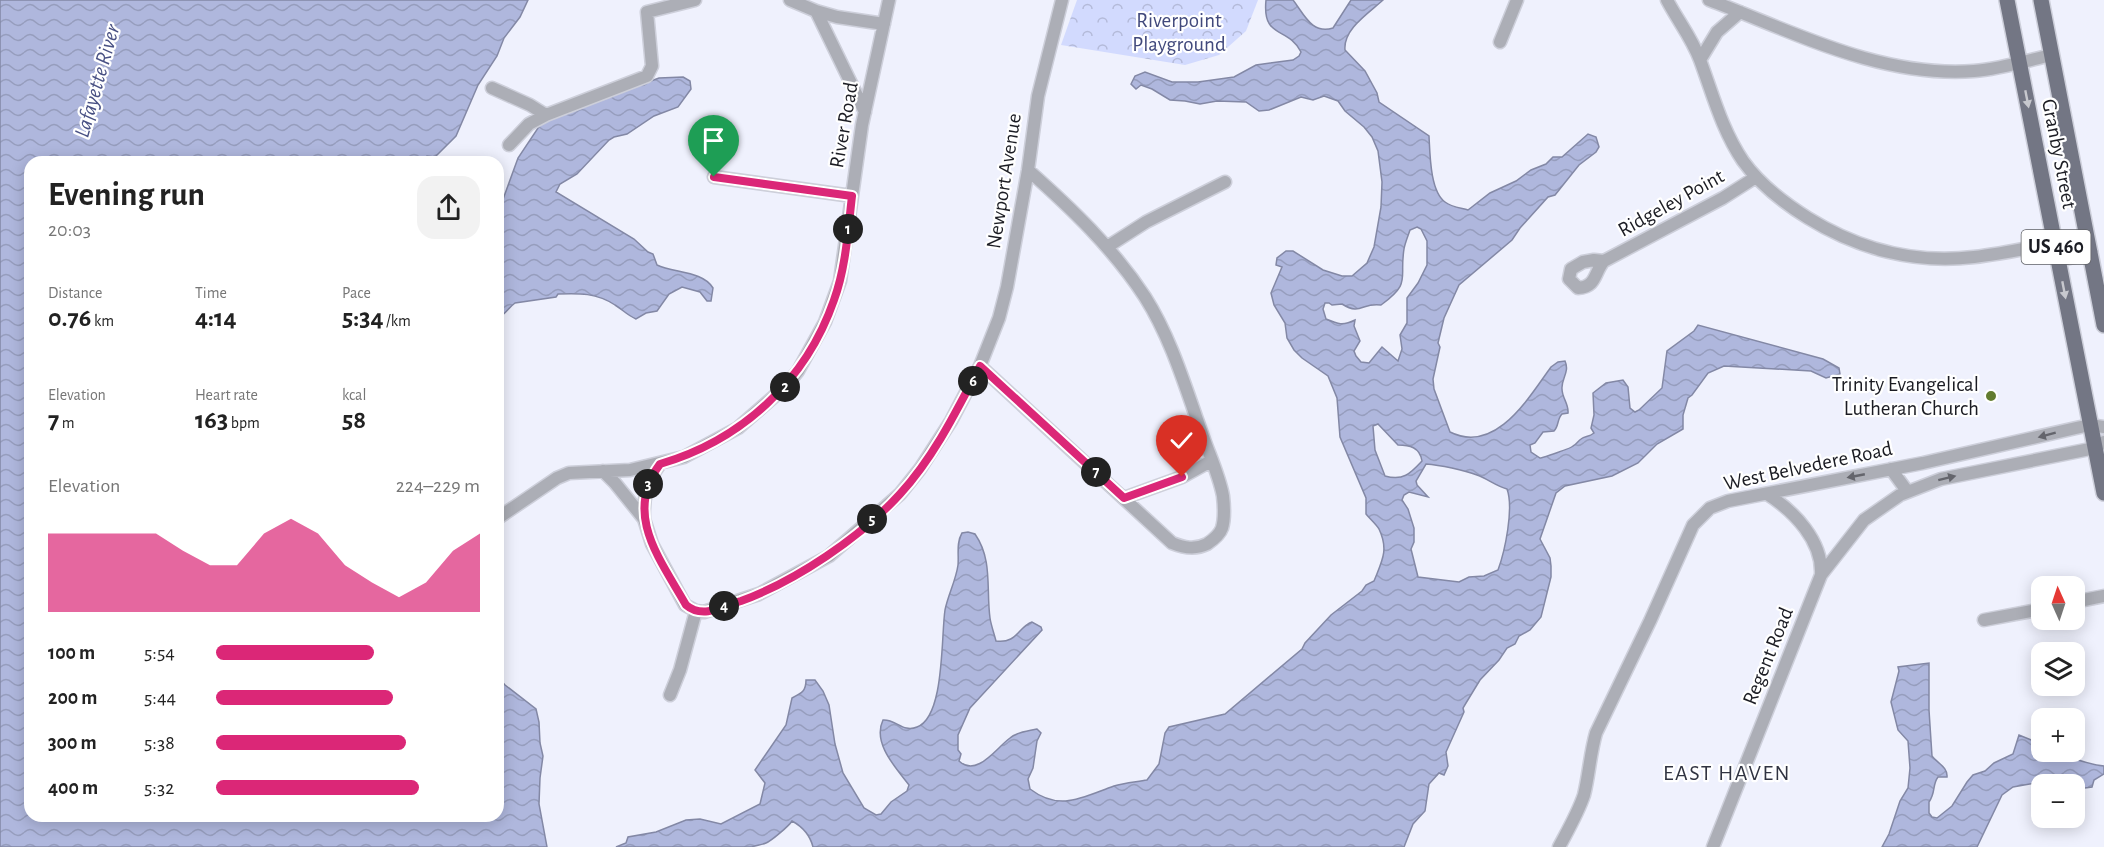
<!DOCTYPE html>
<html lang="en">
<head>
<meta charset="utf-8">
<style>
  :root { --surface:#fff; --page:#f2f2f2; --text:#222; --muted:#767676; --accent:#db2777 }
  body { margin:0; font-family:"Alegreya Sans",sans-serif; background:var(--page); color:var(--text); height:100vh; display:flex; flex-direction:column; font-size:22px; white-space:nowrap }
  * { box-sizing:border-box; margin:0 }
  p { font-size:20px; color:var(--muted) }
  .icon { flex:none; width:33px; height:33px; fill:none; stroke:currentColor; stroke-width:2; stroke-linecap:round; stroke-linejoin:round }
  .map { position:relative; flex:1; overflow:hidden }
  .drawer { position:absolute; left:24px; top:156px; width:480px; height:666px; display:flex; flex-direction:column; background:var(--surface); border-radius:18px; box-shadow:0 3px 15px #0003 }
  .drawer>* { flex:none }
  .needle { width:39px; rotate:357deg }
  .fabs { position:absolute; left:2031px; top:576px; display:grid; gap:12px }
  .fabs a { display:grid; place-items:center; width:54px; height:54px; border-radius:12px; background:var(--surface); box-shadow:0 3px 15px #0003; font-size:30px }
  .pin { position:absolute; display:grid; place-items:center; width:51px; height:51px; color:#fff; margin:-62px -26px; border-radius:50% 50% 50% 0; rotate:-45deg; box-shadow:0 0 6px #0007 }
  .pin .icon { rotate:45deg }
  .km { position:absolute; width:30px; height:30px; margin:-15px; border-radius:50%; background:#222; color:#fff; font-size:16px; line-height:30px; text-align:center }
  .round { display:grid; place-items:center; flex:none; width:63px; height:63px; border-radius:18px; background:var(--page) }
  .overview { display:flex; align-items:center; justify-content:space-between; height:102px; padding:0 24px }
  h1 { font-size:33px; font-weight:700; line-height:45px }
  .figures { display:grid; grid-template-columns:repeat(3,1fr); gap:9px; height:102px; padding:6px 24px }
  .figures div { display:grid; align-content:center }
  .figures b { font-size:26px; font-weight:700 }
  .figures small { font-size:16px; font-weight:400 }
  .figures p { font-size:16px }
  .chart { height:168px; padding:12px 24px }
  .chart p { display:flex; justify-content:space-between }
  .chart svg { width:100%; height:108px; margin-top:6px; fill:var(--accent); opacity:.7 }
  ul { padding:0 24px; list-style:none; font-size:20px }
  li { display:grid; grid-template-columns:96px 72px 1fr; align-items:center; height:45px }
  li i { height:15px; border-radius:8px; background:var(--accent) }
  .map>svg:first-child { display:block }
</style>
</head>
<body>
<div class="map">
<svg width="2104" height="847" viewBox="0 0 2104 847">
  <defs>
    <pattern id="forest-crowns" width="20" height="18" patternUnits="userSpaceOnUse" patternTransform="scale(1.5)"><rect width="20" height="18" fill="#d2dafe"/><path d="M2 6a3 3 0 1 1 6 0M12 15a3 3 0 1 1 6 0" fill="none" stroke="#b4bad9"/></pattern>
    <pattern id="water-waves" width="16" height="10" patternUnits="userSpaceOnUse" patternTransform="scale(1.5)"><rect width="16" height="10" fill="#afb7dd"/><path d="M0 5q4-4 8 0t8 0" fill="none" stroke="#969dbd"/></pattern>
  </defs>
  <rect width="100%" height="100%" fill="#eff1fd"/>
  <path fill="url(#forest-crowns)" d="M1077 0H1258L1246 31 1219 55 1185 65 1061 45Z"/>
  <path fill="url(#water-waves)" stroke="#8388a5" stroke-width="1.5" fill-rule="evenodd" d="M0 0H528L520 17 504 38 497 56 478 85 456 136 435 157 427 156 426 162H30V816H498V677L505 685 536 709 539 722 540 743 543 756 540 778 539 804 547 847H0Z
    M1266 0H1293C1304 14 1312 35 1333 28L1351 0H1383C1369 13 1343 29 1345 50L1365 71 1377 93 1379 102 1429 136C1430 154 1430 191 1445 202 1451 207 1461 208 1468 210L1490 193 1516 181 1531 170 1546 164 1553 157H1562L1588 134 1596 137 1599 147 1596 152 1579 165 1555 195 1548 197 1520 228 1512 240 1459 285 1444 318 1438 343 1440 347 1433 379 1434 389 1450 432C1496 455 1529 397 1551 367L1558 362 1565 361C1570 372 1561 379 1562 389 1562 398 1569 404 1568 413L1562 414C1557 419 1559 426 1554 431L1543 432 1535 443 1530 445 1531 452 1540 458C1542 458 1572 448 1573 446 1576 445 1578 441 1581 439 1585 436 1589 437 1594 433L1591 428 1594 415 1593 393 1606 383 1623 380 1628 387 1630 408 1635 412 1639 410 1662 388 1667 351 1694 331 1698 325 1823 359 1839 368 1840 374 1826 378 1811 371 1724 366 1708 373 1692 395 1688 398 1683 415V429L1657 444 1638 463 1612 476 1565 486 1556 493 1540 539 1550 558 1551 566V577L1541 617 1530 630 1519 636 1515 644 1507 648 1499 660 1480 680 1466 703 1463 708 1464 712 1446 752 1448 766 1444 775 1439 773 1429 784 1425 811 1413 824 1404 847H813C810 835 803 827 792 821 789 826 771 841 766 843 761 845 756 845 752 847H616L626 843 628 837 656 832 686 820 700 819 721 824 760 804 765 783 755 770 786 725 792 698C802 693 806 691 806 680H815L823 691 829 705 835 744 843 773 864 808 876 815 881 814 891 802 907 791 909 785C896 768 872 743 883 720 896 719 903 733 917 727 945 717 941 635 945 610 948 595 956 580 958 565 959 555 956 543 962 533L968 532 975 534C993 560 986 589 990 618 991 625 994 633 996 641 1017 644 1018 627 1032 622L1041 627 1042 630 970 708 958 735V750L961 754 959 761C977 778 997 747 1010 738 1016 732 1029 731 1037 729L1041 733 1037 741 1033 768 1028 779 1030 789C1060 812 1083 797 1114 786 1124 783 1136 782 1147 780L1159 764 1165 733 1169 727 1225 714 1302 649 1305 643 1331 615 1362 591 1366 585 1374 581C1382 561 1389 550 1379 529 1376 524 1370 519 1366 514V498L1340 437 1337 398 1328 376 1302 358 1294 350 1287 338 1285 323 1274 305 1271 293 1282 267 1276 265 1277 258 1286 251H1293L1323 270 1342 276H1352L1367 263 1374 247 1381 207 1382 182 1378 151 1372 137 1364 127 1345 111 1338 101 1324 96 1313 100 1301 97 1269 110 1259 111 1246 102 1217 101 1200 104 1185 101 1170 100 1152 89 1141 85 1136 89 1131 84 1135 76 1145 72 1172 82H1198L1234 77 1256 65 1293 60 1299 56 1301 52C1288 26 1262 40 1266 0ZM1417 227 1421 229 1427 241V265L1418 283 1407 298V323L1400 335 1402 349 1398 361 1382 347 1369 363 1361 362 1356 356 1354 351 1360 341 1354 326 1355 320C1343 326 1338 324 1326 319L1323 309 1325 303H1329L1332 305 1342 304C1361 316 1362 302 1381 305 1412 282 1399 280 1404 249 1405 243 1408 236 1410 230ZM1378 424 1398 445C1409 445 1420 447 1422 461 1410 474 1403 481 1385 476L1375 450 1373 426ZM1426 464C1440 465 1464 470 1477 475 1488 479 1496 486 1507 489 1514 508 1505 551 1498 570L1484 576 1469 577 1459 582 1418 577 1411 549 1414 542V528L1408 509 1402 500 1404 495 1409 492 1428 497 1417 485 1416 481Z
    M683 77 690 81 691 89 678 107 654 116 627 134 614 137 609 140 577 174 560 184 556 192 634 239 648 252 653 254 657 265C674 273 703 271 713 288L711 301H707L700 292 682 287 669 294 657 311 646 313 636 319C627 315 623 310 615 305 597 293 579 293 558 294L556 297 515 303C508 308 506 314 498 318V224L503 219 502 202 518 158 540 125 555 116 659 78Z
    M1929 663V710L1932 756C1937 763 1948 767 1947 777H1938C1932 785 1936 792 1929 802V813L1932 817 1937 818 1952 806 1967 782 1973 775 1985 771 1994 763 2013 754 2019 735 2041 744 2042 752C2063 752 2082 764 2104 766V774L2094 780 2092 787 2085 788 2075 783 2058 779 2013 787 2002 795 1977 847H1882L1889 834 1900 801 1908 788 1910 768 1908 741 1898 730 1891 702 1899 671 1898 667Z"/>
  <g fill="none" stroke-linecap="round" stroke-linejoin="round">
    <g stroke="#cdcfda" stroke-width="15">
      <path id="minor" d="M790 0 816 11 865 112
        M1667 0C1678 21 1692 38 1700 60 1713 95 1722 130 1743 161 1760 185 1784 203 1808 218 1858 249 1915 264 1974 257 2001 254 2028 248 2055 243
        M1709 0C1794 32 1881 78 1974 71 2000 69 2026 61 2051 55
        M816 11 837 17 884 24
        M1500 42 1517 0
        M1700 60 1717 32 1740 12
        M492 88 530 105 546 115 647 76 652 66 647 12 695 0
        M509 145 529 124 546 115
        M714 177 852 196
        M1107 247 1146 222 1225 182
        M1594 260 1604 261C1594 272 1597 287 1578 288L1569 279 1571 269 1583 262Z
        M1604 261 1723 198 1756 177
        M980 366 1172 543C1184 548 1195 550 1207 544 1213 540 1220 534 1222 528 1225 518 1224 505 1223 496 1219 474 1208 452 1201 431 1185 386 1171 338 1145 297 1113 248 1071 208 1028 170
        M1891 469 1907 491
        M603 471 615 483 644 519 652 544 685 605 696 611 704 612 759 594 829 556 900 494 920 469 951 421 980 366 999 318 1007 287 1028 170 1038 96 1062 0
        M1124 498 1182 477 1211 461
        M498 518 557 478 569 473 630 470 684 457 738 428 785 387 798 371 825 322 840 281 862 125 889 0
        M644 519C643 498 647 481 660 464
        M1821 575 1864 520 1900 495 1941 479 2095 448 2104 442
        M2074 602 2104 596
        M1984 620 2042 609
        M670 695 680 670 696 611
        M1559 847C1568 830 1578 813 1584 795 1589 775 1590 754 1596 733L1650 621 1693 525 1710 508 1728 501 1923 463 2076 428 2090 425 2104 427
        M1713 847 1821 575C1823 541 1794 511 1767 494"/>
    </g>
    <g stroke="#cdcfda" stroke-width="18">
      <path id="major" d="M2007 0 2104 493
        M2041 0 2104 325
        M2058 259 2090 252"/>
    </g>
    <use href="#minor" stroke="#acaeb6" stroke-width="12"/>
    <use href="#major" stroke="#737684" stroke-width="15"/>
  </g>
  <defs><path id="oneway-solid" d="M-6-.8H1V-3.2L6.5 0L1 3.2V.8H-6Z" transform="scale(1.5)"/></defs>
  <g fill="#c7c8ce">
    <use href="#oneway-solid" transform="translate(2027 99) rotate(79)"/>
    <use href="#oneway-solid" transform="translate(2064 290) rotate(79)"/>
  </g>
  <g fill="#64656c">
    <use href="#oneway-solid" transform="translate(2047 435) rotate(165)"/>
    <use href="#oneway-solid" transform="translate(1856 476) rotate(169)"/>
    <use href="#oneway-solid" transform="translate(1947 478) rotate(-14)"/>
  </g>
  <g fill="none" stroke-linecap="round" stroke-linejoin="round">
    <g stroke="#fff" stroke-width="12">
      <path id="route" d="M714 177 852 196C848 230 846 267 834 300 806 381 742 440 660 464 623 514 660 559 686 605 702 619 723 607 741 601 796 581 861 537 900 494 934 457 957 410 980 366L1124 498 1182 477"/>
    </g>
    <use href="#route" stroke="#db2777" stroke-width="8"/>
  </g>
  <circle fill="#627c2f" stroke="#fff" stroke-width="2" cx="1991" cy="396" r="6"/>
  <g text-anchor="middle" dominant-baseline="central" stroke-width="4.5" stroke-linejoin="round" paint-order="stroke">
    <rect fill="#fff" stroke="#5f6065" stroke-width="1.5" x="2021.5" y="230" width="69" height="34" rx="4.5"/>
    <g font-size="20" font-weight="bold" fill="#1b1c23">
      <text x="2056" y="247">US 460</text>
    </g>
    <g font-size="21" fill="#41497c" stroke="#fff">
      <text x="1179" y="20">Riverpoint<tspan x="1179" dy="24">Playground</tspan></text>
    </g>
    <g font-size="21" fill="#1b1c23" stroke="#fff">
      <text transform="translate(844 125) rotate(-80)">River Road</text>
      <text transform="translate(2059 154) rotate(79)">Granby Street</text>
      <text transform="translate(1004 181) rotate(-81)">Newport Avenue</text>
      <text transform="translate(1671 203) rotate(-29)">Ridgeley Point</text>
      <text transform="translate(1808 466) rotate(-12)">West Belvedere Road</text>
      <text transform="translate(1768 656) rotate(-68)">Regent Road</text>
    </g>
    <g font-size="21" fill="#1b1c23" stroke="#fff" text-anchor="end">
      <text x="1979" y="384">Trinity Evangelical<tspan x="1979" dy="24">Lutheran Church</tspan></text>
    </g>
    <g font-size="22" font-style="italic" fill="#495184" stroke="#fff">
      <text transform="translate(97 81) rotate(-74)">Lafayette River</text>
    </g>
    <g font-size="22" letter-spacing="1.5" fill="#303341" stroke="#fff">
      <text x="1727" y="773">EAST HAVEN</text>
    </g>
  </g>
</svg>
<div class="fabs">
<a><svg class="needle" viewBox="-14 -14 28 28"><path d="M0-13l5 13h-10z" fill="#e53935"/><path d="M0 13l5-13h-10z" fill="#767676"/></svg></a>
<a><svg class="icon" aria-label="layers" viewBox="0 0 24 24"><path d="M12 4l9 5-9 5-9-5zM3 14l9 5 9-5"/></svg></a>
<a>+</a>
<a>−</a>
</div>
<div class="pin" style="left:714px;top:177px;background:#1e9e55"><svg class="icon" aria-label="arrive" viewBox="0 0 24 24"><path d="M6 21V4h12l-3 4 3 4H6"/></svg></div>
<div class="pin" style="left:1182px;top:477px;background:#d93025"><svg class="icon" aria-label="check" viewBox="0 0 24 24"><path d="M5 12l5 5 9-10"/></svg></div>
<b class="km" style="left:848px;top:229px">1</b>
<b class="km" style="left:785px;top:387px">2</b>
<b class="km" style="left:648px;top:484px">3</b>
<b class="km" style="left:724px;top:606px">4</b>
<b class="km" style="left:872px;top:519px">5</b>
<b class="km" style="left:973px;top:381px">6</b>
<b class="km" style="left:1096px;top:472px">7</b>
<section class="drawer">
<div class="overview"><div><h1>Evening run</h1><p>20:03</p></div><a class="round"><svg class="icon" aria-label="share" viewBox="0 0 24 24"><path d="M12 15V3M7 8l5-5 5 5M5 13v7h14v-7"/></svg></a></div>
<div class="figures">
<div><p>Distance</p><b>0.76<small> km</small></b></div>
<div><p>Time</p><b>4:14</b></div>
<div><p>Pace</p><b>5:34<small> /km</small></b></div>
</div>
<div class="figures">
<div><p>Elevation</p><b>7<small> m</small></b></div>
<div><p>Heart rate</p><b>163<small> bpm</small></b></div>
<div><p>kcal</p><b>58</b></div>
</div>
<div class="chart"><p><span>Elevation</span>224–229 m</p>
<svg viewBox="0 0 160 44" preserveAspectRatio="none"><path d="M0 44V12L10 12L20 12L30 12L40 12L50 19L60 25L70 25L80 12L90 6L100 12L110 25L120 32L130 38L140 32L150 19L160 12V44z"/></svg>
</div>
<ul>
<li><b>100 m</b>5:54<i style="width:60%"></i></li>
<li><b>200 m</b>5:44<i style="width:67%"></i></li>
<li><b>300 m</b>5:38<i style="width:72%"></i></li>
<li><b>400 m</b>5:32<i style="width:77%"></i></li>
</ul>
</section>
</div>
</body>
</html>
